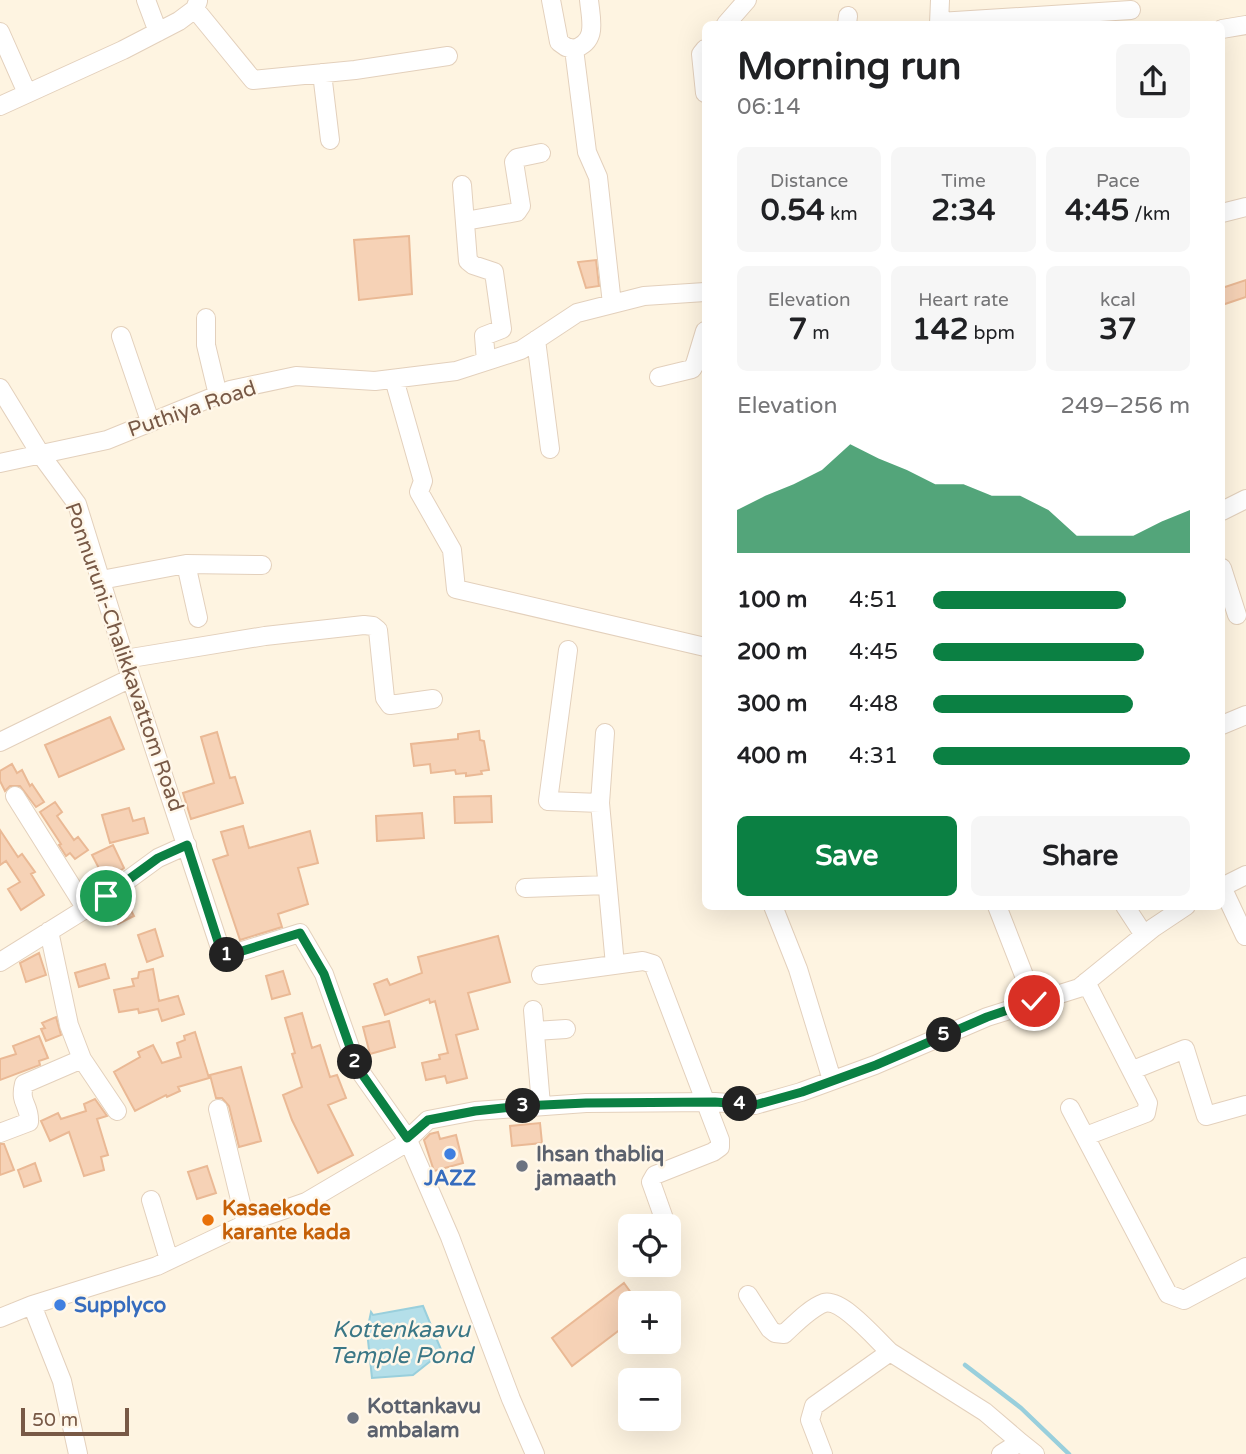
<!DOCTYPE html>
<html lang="en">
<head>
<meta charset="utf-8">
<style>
  :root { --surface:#fff; --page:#f6f6f6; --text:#202124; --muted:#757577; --accent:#0b8043 }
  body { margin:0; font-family:"Varela Round",sans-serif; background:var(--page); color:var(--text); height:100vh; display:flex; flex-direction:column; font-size:26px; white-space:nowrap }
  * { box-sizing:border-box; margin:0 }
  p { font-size:23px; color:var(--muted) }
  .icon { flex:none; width:38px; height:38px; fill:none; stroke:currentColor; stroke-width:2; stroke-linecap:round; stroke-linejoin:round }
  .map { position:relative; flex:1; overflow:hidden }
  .side { position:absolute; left:702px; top:21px; width:523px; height:889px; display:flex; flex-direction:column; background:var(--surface); border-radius:10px; box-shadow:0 7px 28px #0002 }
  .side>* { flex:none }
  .buttons { position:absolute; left:618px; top:1214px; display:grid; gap:14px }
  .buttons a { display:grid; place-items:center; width:63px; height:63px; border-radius:10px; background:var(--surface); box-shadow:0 7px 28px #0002; font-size:35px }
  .scale { position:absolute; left:21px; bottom:18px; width:108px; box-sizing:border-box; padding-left:7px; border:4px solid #785946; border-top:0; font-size:19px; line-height:24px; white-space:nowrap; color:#785946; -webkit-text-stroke:5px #fff7e9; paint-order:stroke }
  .pin { position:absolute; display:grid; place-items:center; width:60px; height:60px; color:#fff; margin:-30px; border:4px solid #fff; border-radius:50%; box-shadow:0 2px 7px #0007 }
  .km { position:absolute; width:35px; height:35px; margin:-18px; border-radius:50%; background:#222; color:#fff; font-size:19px; line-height:35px; text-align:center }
  .round { display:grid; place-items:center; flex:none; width:74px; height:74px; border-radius:10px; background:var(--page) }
  .overview { display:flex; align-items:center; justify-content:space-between; height:119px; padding:0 35px }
  h1 { font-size:38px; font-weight:700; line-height:52px }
  .stats { display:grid; grid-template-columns:repeat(3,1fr); gap:10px; height:119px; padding:7px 35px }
  .stats div { display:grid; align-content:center; border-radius:10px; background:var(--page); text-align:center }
  .stats b { font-size:30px; font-weight:700 }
  .stats small { font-size:19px; font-weight:400 }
  .stats p { font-size:19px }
  .chart { height:196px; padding:14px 35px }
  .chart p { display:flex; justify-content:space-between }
  .chart svg { width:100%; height:126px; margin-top:7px; fill:var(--accent); opacity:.7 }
  .primary-button { display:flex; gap:14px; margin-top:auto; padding:14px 35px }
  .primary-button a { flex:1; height:80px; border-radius:10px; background:var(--accent); color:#fff; font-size:28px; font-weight:700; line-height:80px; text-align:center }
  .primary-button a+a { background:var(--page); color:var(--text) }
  ul { padding:0 35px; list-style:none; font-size:23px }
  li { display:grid; grid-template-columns:112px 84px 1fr; align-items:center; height:52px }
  li i { height:18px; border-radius:9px; background:var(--accent) }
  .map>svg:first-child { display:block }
</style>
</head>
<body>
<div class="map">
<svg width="1246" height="1454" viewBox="0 0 1246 1454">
  <rect width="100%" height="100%" fill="#fef4e1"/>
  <path fill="#b4dfe9" stroke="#99cfdc" stroke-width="2" d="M423 1306 442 1352 413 1375 372 1378 367 1331 371 1312 373 1315Z"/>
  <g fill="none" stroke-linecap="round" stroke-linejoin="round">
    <path stroke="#99cfdc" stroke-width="4.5" d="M965 1365 1021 1408 1069 1454"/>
  </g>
  <path fill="#f6d2b6" stroke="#eab995" stroke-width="2" d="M409 236 412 294 359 300 354 240Z
    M596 260 599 286 586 288 578 262Z
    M1246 280V297L1222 305V288Z
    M110 717 124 749 59 777 45 745Z
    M479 731 480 740 484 741 489 770 481 771 482 774 466 776V773L456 774 455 770 431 773 430 764 414 766 411 744 458 739V734Z
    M217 732 230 778 235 777 243 803 191 819 183 793 214 783 201 737Z
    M12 764 17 773 22 770 30 786 32 784 44 802 36 807 20 786H10L5 791 0 781V771Z
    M491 796 492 822 455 823 454 797Z
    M55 802 62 812 57 816 74 840 78 837 88 850 75 859 70 853 66 856 59 845 61 844 40 812Z
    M129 808 133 821 144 818 148 833 110 843 102 815Z
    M422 813 424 838 377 841 376 816Z
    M243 826 249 848 310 831 318 863 298 868 308 904 278 914 282 927 240 940 213 860 228 855 221 832Z
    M0 830 18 857 22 854 35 872 31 874 44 895 21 910 8 889 20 882 6 861 0 865Z
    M113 845 124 868 103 884 101 879 103 876 92 855Z
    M124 897 134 916 118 924 109 908Z
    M155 929 163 956 147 962 138 935Z
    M498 936 510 982 468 993 478 1029 456 1035 467 1078 447 1083 445 1076 426 1080 422 1063 440 1059 439 1055 448 1053 435 1001 430 1003 429 999 385 1015 374 984 387 979 390 985 422 973 418 957Z
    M39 953 46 975 26 982 20 963Z
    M105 964 109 978 79 987 75 973Z
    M153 969 159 1001 178 996 184 1014 162 1021 158 1009 139 1013 138 1009 119 1012 114 990 134 986 132 979 138 978 139 972Z
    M283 971 290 994 272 999 266 976Z
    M302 1013 312 1048 320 1045 330 1077 337 1075 346 1098 328 1105 353 1155 318 1173 292 1120 283 1095 302 1087 292 1054 295 1053 285 1018Z
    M56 1017 61 1035 46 1041 41 1029 45 1028 42 1023Z
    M389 1021 395 1047 370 1054 363 1027Z
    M195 1032 209 1078 178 1087 180 1091 167 1097 166 1095 135 1111 114 1072 140 1057 138 1052 153 1045 162 1063 181 1057 177 1043 185 1040 184 1036Z
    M39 1036 48 1058 39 1061 40 1065 0 1080V1059L16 1054 13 1046Z
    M241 1067 261 1141 239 1147 229 1106 222 1098H216L210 1075Z
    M95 1099 107 1116 97 1119 108 1155 101 1157 104 1170 84 1176 69 1132 50 1141 41 1121 58 1113 61 1119 86 1111 84 1104Z
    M540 1123 542 1143 512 1146 510 1126Z
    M438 1132 440 1139 456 1135 463 1163 434 1171 424 1140 430 1134Z
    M0 1144H4L14 1170 0 1175Z
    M35 1163 41 1181 24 1187 18 1170Z
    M207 1166 216 1193 197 1199 188 1172Z
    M624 1283 639 1304H630V1322L572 1366 552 1338Z"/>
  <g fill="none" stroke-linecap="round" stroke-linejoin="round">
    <g stroke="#e3d0bc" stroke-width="20">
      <path id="minor" d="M146 0 158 32
        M551 0 559 42 566 47 574 49
        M589 0C591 21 598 41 574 49L587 152 598 177 612 304
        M195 9 253 80 355 70 448 56
        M939 22 1131 10
        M726 24 747 0
        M847 24 848 16
        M939 24 940 0
        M1222 29 1246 25
        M0 32 27 93
        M705 49 701 54 705 93
        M322 73 330 140
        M0 106 123 50 179 21 195 9 198 1
        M462 185 468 261 473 265 494 272 502 329 484 336 486 361
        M1222 213 1246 207
        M465 221 517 212 521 206 514 162 517 158 541 153
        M206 318V345L218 395
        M121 336 150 421
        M536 340 550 449
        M659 377 692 369 695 364 705 331
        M394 379 423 481 419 492 452 550 456 589 705 647
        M0 388 41 455 77 504 131 678 223 957 300 933 324 974 357 1067 407 1138 450 1237 511 1399 535 1454
        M0 463 107 440 230 390 296 376 375 381 456 371 521 350 577 313 644 296 705 292
        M1222 511 1246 499
        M186 564 198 618
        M1222 568 1237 615
        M101 580 186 564 262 565
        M568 650 548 801 600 803
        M125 659 265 636 364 625 373 626 378 630 385 698 390 705 433 699
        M1222 725 1246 715
        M605 733 600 803 615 965
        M0 742 131 678
        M15 796 86 909
        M1222 887 1245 936
        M1222 887 1246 875
        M525 888 607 885
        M773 906 798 969 832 1080
        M997 906 1034 1001
        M1125 906 1144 935
        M49 931 69 1025 82 1059 117 1111
        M0 962 106 896 158 858 187 845
        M541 975 643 961 653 964 720 1140V1147L713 1152 655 1175 651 1182 667 1227
        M1086 982 1148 1103 1146 1113 1086 1136
        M533 1010 541 1105
        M535 1031 566 1029
        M1133 1070 1185 1049 1206 1116 1246 1105
        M1070 1108 1168 1294 1184 1300 1246 1267
        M218 1109 246 1224
        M0 1133 29 1122C30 1104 19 1104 24 1084L82 1059
        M151 1200 169 1260
        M748 1295 770 1329 775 1333 784 1334C795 1324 810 1308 824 1303 842 1298 877 1340 890 1352
        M32 1305 62 1381 78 1454
        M0 1318 32 1305 157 1266 254 1220 306 1202 401 1146 428 1120 475 1111 586 1103 715 1102 755 1105 801 1092 875 1065 987 1017 1079 988 1153 928 1186 906
        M823 1454 810 1420 814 1406 890 1352 985 1412 1020 1442
        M1001 1454 1020 1442 1035 1454"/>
    </g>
    <use href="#minor" stroke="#fff" stroke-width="18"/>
  </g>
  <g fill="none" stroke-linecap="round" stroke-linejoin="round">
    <g stroke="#fff" stroke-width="14">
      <path id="route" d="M106 896 158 858 187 845 223 957 300 933 324 974 357 1067 407 1138 428 1120 475 1111 522 1106 586 1103 715 1102 755 1105 802 1092 876 1065 987 1017 1034 1001"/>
    </g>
    <use href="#route" stroke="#0b8043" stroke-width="9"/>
  </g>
  <g fill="#3f7fe0" stroke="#fff7e9" stroke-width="2.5">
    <circle cx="450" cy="1154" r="7"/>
    <circle cx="60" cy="1305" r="7"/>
  </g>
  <g fill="#6b7280" stroke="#fff7e9" stroke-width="2.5">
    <circle cx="522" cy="1166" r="7"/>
    <circle cx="353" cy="1418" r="7"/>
  </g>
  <circle fill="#e8710a" stroke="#fff7e9" stroke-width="2.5" cx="208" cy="1220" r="7"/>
  <g text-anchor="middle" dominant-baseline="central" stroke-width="5" stroke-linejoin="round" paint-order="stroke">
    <g font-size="21" fill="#785946" stroke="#fff7e9">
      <text transform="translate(192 409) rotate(-19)">Puthiya Road</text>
      <text transform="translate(124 657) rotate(71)">Ponnuruni-Chalikkavattom Road</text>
    </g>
    <g font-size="21" font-weight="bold" fill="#5b616d" stroke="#fff7e9" text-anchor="start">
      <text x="536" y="1154">Ihsan thabliq<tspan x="536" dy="24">jamaath</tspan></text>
      <text x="367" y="1406">Kottankavu<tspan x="367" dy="24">ambalam</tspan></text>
    </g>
    <g font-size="21" font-weight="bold" fill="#366cbe" stroke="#fff7e9">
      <text x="450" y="1178">JAZZ</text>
      <text x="74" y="1305" text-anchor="start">Supplyco</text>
    </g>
    <g font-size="21" font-weight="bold" fill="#c56008" stroke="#fff7e9" text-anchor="start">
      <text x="222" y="1208">Kasaekode<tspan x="222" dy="24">karante kada</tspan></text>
    </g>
    <g font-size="23" font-style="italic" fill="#3b7786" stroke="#fff7e9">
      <text x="401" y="1330">Kottenkaavu<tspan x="401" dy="26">Temple Pond</tspan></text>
    </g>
  </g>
</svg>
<div class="buttons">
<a><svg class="icon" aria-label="locate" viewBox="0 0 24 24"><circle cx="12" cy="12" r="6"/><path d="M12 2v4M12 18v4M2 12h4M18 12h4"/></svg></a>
<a>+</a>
<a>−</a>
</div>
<div class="scale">50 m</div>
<div class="pin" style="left:106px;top:896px;background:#1e9e55"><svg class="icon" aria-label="arrive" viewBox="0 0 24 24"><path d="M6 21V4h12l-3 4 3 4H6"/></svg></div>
<div class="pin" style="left:1034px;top:1001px;background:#d93025"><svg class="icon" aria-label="check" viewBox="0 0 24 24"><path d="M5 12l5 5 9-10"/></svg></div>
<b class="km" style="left:227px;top:955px">1</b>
<b class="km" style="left:355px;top:1062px">2</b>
<b class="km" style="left:523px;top:1106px">3</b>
<b class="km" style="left:740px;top:1104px">4</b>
<b class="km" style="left:944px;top:1035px">5</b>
<section class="side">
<div class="overview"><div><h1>Morning run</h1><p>06:14</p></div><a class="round"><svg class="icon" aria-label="share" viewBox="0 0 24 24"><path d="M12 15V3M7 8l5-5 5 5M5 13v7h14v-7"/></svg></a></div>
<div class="stats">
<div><p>Distance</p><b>0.54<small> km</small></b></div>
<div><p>Time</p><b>2:34</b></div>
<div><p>Pace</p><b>4:45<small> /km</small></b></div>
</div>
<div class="stats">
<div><p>Elevation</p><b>7<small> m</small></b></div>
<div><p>Heart rate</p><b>142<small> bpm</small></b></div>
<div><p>kcal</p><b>37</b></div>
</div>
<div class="chart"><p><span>Elevation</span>249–256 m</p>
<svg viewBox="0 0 160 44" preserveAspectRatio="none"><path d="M0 44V29L10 24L20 20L30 15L40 6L50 11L60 15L70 20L80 20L90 24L100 24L110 29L120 38L130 38L140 38L150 33L160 29V44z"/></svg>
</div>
<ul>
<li><b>100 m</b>4:51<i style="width:75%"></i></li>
<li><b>200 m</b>4:45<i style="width:82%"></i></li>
<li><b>300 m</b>4:48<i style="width:78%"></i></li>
<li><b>400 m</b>4:31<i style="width:100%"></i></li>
</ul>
<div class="primary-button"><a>Save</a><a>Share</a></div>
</section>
</div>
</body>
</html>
